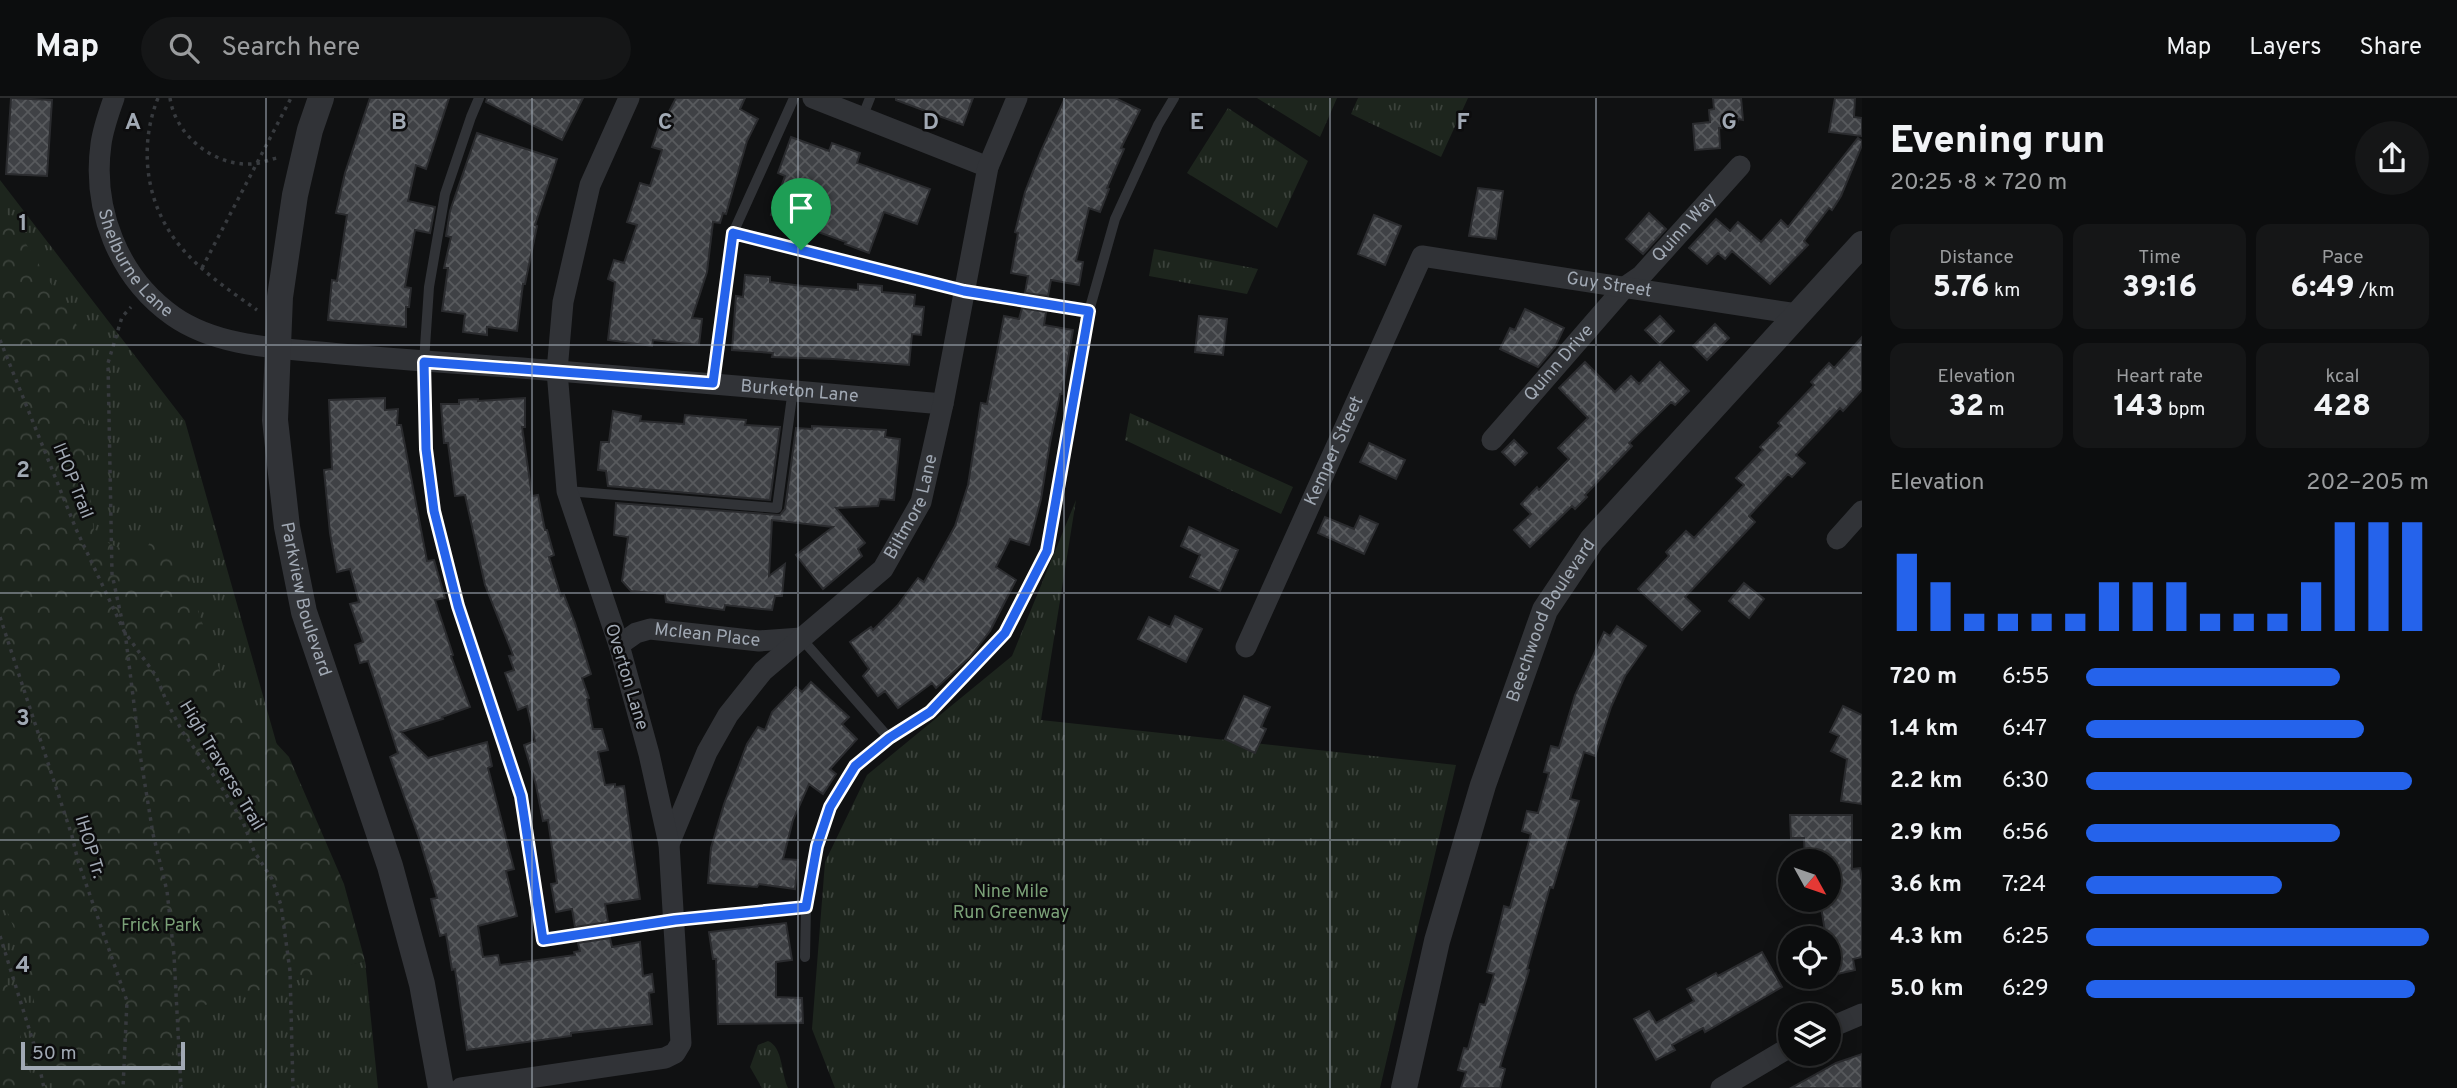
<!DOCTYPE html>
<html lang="en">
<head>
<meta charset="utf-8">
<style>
  :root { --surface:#0c0d0e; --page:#151617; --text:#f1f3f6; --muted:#9a9c9e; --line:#2c2d2e; --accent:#2563eb }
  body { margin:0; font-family:Overpass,sans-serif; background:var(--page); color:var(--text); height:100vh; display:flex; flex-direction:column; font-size:26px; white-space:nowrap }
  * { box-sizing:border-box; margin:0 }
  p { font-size:23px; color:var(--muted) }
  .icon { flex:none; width:38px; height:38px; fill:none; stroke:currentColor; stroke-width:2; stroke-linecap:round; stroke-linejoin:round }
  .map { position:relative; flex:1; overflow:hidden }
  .side { display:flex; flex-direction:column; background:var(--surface); width:595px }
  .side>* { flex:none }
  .needle { width:46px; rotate:130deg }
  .controls { position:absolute; left:1778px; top:751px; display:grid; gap:14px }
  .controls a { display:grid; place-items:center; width:63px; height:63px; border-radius:50%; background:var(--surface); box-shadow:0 4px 18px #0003,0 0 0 2px var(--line); font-size:35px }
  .scale { position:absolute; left:21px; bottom:18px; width:164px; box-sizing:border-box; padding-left:7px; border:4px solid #a1a9b4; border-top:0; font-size:19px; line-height:24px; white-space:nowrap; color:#a1a9b4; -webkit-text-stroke:5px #0c0c0d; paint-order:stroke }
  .pin { position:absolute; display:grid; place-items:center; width:60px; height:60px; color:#fff; margin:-72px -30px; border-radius:50% 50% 50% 0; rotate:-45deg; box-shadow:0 0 7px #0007 }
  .pin .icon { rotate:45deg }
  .round { display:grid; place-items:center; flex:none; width:74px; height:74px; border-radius:37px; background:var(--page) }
  .summary { display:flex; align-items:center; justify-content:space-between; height:119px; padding:0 28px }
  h1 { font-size:38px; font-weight:800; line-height:52px }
  .metrics { display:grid; grid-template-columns:repeat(3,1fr); gap:10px; height:119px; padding:7px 28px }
  .metrics div { display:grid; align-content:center; border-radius:14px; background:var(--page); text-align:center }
  .metrics b { font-size:30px; font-weight:800 }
  .metrics small { font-size:19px; font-weight:400 }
  .metrics p { font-size:19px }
  .chart { height:196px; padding:14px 28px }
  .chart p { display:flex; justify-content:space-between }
  .chart svg { width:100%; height:126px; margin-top:7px; stroke:var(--accent); stroke-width:6 }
  ul { padding:0 28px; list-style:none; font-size:23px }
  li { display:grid; grid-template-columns:112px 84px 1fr; align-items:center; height:52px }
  li i { height:18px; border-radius:9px; background:var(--accent) }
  header { display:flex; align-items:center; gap:42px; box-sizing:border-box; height:98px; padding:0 35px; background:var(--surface); border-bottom:2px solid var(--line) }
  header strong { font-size:33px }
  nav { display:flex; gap:38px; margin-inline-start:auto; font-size:24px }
  .search { width:490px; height:63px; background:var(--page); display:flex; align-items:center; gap:18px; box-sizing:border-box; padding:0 24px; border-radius:38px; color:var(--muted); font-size:26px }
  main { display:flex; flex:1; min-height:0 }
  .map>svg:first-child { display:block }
</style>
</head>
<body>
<header>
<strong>Map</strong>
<div class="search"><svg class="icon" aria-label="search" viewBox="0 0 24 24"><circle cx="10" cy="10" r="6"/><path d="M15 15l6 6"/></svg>Search here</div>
<nav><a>Map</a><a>Layers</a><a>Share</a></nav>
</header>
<main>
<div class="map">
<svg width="1862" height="990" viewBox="0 0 1862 990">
  <defs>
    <pattern id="grass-tufts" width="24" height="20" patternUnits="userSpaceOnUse" patternTransform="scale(1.75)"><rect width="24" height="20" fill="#1d251d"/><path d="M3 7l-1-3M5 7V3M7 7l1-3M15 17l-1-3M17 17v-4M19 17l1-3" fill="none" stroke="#3b423b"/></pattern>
    <pattern id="forest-crowns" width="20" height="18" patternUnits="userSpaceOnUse" patternTransform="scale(1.75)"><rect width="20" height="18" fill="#1d251d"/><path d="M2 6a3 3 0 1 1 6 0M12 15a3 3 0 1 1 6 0" fill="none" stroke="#3b423b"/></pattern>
    <pattern id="building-cross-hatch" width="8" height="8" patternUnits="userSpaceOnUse" patternTransform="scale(1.75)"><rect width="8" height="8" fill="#3f4145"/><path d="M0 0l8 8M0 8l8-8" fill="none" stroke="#585a5d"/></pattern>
  </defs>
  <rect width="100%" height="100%" fill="#101112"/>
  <path fill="url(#grass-tufts)" d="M1257 0H1337L1320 39Z
    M1358 0H1468L1441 59 1351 16Z
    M1228 10 1308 63 1277 130 1187 75Z
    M0 82 185 323 340 869 365 863 378 990H0Z
    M1154 151 1258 171 1247 196 1149 178Z
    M1130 315 1293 389 1281 416 1125 342Z
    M1076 402 1041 622 1456 667 1380 990H835L812 931 825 764 867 677 1012 558Z
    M768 943C783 949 781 975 788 990H762L750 969 758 947Z"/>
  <path fill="url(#forest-crowns)" d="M0 104 91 250 87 355 94 439 144 460 154 431 185 459 198 513 227 592 289 659 344 786 365 863 205 907 171 956 172 990H53L23 853 0 795Z
    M0 861 2 866 34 990H0Z"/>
  <path fill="url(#building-cross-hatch)" stroke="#2a2b2e" stroke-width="2" d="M11 0 52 2 47 78 6 76Z
    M370 0H449L426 71 416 67 408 103 435 109 430 135 415 132 405 189 411 190 409 209H406V229L328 222 332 182 337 183 347 117 336 115 345 75Z
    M487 0H583L562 42 486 4Z
    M676 0H745L740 11 758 21 747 43 726 116 723 115 720 125 713 124 707 174 692 220 702 221 699 247 653 242 652 248 608 242 615 184 608 181 614 162 624 165 637 127 627 124 640 85 650 88 662 52 652 49 659 28 661 29Z
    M896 0H973L963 27 896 2Z
    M1065 0H1115L1140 12 1121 50 1124 51 1107 90 1109 91 1100 114 1089 110 1076 163 1083 164 1079 187 1051 182 1048 198 1025 195 1028 178 1011 175 1018 135 1015 134 1025 94 1041 53Z
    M1713 0H1741L1743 22 1738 21 1736 29 1719 30 1720 50 1695 52 1693 26 1710 24 1709 12 1714 11Z
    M1835 0H1855L1854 19 1862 20V38L1829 34Z
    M477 35 557 61 535 127 537 128 525 186H523L517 233 487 229V237L463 234 465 216 442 213 448 170H444L451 139 446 138 450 113Z
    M791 39 829 53 832 45 860 55 857 65 930 91 917 126 884 114 869 155 845 146 846 144 771 117 785 78 778 75Z
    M1858 40 1862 43V47L1841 98 1832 112 1829 110 1804 143 1808 147 1770 186 1732 153 1725 161 1718 155 1707 166 1689 150 1716 121 1730 133 1738 124 1761 144 1781 122 1788 129Z
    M1478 90 1503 93 1496 141 1469 138Z
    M1649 115 1666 131 1643 156 1626 141Z
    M1374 117 1401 128 1385 167 1358 156Z
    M745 177 770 179V184L803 188 858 192V186L882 188V194L915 197 914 208 924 209 921 237 912 236 909 267 833 261 772 259 773 255 732 252 736 198 743 199Z
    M1022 210 1046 214 1044 227 1073 232 1062 296H1060L1050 345 1041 401 1029 447 1010 441 996 469 1016 482 990 533 970 559 936 590 932 585 898 610 885 593 878 598 863 578 869 571 850 544 871 529 873 532 897 508 918 480 924 484 955 428 968 387 981 305 987 306 1004 218 1019 221Z
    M1525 211 1564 230 1555 249 1538 269 1500 251 1510 230 1515 232Z
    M1199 218 1227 221 1223 257 1195 254Z
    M1660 218 1674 233 1660 247 1645 232Z
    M1715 226 1729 240 1707 262 1693 248Z
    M1862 239V292L1843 313 1840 310 1796 357 1805 365 1792 379 1788 376 1749 418 1755 424 1685 499 1700 513 1682 532 1638 491 1669 458 1666 454 1686 433 1694 440 1744 387 1736 380 1763 352 1760 349 1781 328 1778 325 1814 287 1811 284 1829 265 1834 270Z
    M1585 264 1615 294 1631 278 1639 286 1660 264 1689 293 1675 307 1671 304 1629 345 1632 348 1585 397 1587 399 1575 411 1572 408 1530 449 1514 432 1531 416 1521 406 1537 389 1539 392 1569 361 1558 350 1588 320 1559 290Z
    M385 300V312L398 311 397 327H401L427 463 434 462 445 500 435 502 453 557 451 558 470 609 442 619 443 621 401 634 428 660 487 644 492 668 488 670 514 771 506 773 517 818 478 828 483 859 498 857 500 867 575 857 574 854 580 853 578 845 610 840 612 849 640 844 643 878 652 876 654 894 649 895 652 926 571 935V938L467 952 455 871 452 872 446 836 440 838 431 801 437 800 420 743 390 659 398 655 368 563 360 565 355 547 363 544 350 506 359 504 350 471 337 474 330 435 324 372 332 371 329 302Z
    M525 300V329H522L532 398 538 397 545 432H547L554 457 549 459 561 498 564 497 575 525 591 576 582 580 589 600 587 601 593 631H602L608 652 598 654 605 687 615 686V689L624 688 640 801 605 806 608 824 575 829 572 811 556 814 551 786 557 785 548 722 543 723 536 687 524 647 535 643 527 608 518 612 505 575 514 572 509 558 513 557 485 487 465 397 455 398 448 345H444L441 306H459V302L478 301V303Z
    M613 313 641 318 640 323 684 326 685 317 746 322 745 327 780 329 770 402 608 388 606 373 598 372 601 344H609Z
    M812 328 886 332 885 339 900 341 894 402 880 401 878 408 836 410 865 445 858 451 862 458 823 491 796 457 833 429 772 422 769 478 785 466 782 498H775L772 512 725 507 724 512 666 504 665 496 631 493 622 483 628 439 614 437 616 405 780 417 785 411 796 330 812 331Z
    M1514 342 1527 355 1515 367 1502 354Z
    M1369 345 1405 362 1396 381 1360 364Z
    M1360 418 1378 426 1364 456 1318 435 1325 419 1354 431Z
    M1189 429 1238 452 1220 493 1190 479 1200 457 1181 448Z
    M1744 485 1764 501 1749 520 1729 503Z
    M1175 518 1202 531 1186 564 1138 541 1149 519 1170 529Z
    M1617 528 1646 548 1625 578 1611 609 1595 658 1584 654 1570 701 1579 703 1553 790 1550 789 1527 871 1529 872 1500 969 1505 971 1500 990H1461L1466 974 1458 972 1464 950 1468 951 1480 906 1485 907 1494 876 1487 874 1500 825 1504 808 1510 810 1531 736 1522 733 1527 713 1538 715 1549 675 1544 674 1551 648 1559 650 1575 597 1604 534 1610 538Z
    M811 584 849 619 842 626 857 641 830 671 836 676 823 696 809 686 793 722 783 761 798 762 795 791 759 786 757 789 708 785 711 750 724 706 747 646 758 629 765 632 772 614 796 589 802 594Z
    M1244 598 1270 609 1261 629 1266 631 1255 655 1225 641Z
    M1843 608 1862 617V706L1841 703 1847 661 1831 653 1839 638 1830 634Z
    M1790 717H1852V771L1860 770 1862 782V859L1853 861 1855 872 1833 877 1829 856V840H1826L1820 802H1829V763H1805L1804 740H1791Z
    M786 825 792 862 776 864V899L802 900 803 925 718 926 716 861H713L709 834Z
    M1762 854 1782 889 1705 934 1703 930 1672 947 1675 952 1656 962 1634 921 1649 913 1656 925 1694 903 1687 891 1716 875 1718 878Z
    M1862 956V990H1791L1836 965Z"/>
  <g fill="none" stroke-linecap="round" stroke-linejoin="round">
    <path stroke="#373a3e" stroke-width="3.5" stroke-dasharray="3.5 5" stroke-linecap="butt" d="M158 0C139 47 145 102 176 143 197 171 229 192 257 212
      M170 0C175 36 212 67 249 66 261 66 270 61 281 59
      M202 170 291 0
      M0 242 76 431 124 533 156 578 166 602 182 633 219 685 243 724 254 753 272 781 281 807 290 873 293 990
      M0 519 72 738 78 763 127 903 123 990
      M123 527 112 476 108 265 122 219 131 209
      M125 534 141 662 153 736 167 793 174 857 181 990
      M0 838 36 953 44 990"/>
    <path stroke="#313337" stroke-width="10" d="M479 0 471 19 445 96 429 189 424 264 426 351 434 413 458 508 521 698 543 842 675 822 806 809
      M862 20 870 0
      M733 135 964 193 1089 213 1047 453 1005 535 930 614 889 640 855 668 830 709 817 748 806 809 805 859
      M1089 213 1115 121 1158 27 1174 0
      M713 285 733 135 794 0
      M567 393 777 410 793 291
      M801 540 889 640"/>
    <g stroke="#313337" stroke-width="21">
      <path id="s1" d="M114 0C109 14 103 31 101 46 92 111 118 179 173 218 220 251 285 250 341 256 413 263 485 267 558 273 686 283 815 295 943 306"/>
      <path d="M813 0 988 69"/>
      <path id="s2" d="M1492 342 1625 189 1641 178 1740 68"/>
      <path d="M1837 441 1862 413"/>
      <path id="s3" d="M619 547 636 535 650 531 759 543 801 540"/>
      <path id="s4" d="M1246 549 1422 158 1797 216"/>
      <path id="s5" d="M669 746 707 654 728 617 763 573 883 471 921 404 943 306 988 69 1017 0"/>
      <path d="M1829 930 1862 916"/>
      <path d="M461 990 665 960 675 955 681 945 669 746 649 656 619 547 567 393 557 273 563 204 590 87 629 0"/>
      <path d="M1721 990 1790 949"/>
    </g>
    <g stroke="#313337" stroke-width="26">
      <path id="s6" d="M321 0 310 32 295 97 280 199 275 322 287 429 304 514 390 768 422 886 441 990"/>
      <path id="s7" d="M1404 990 1437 843 1483 687 1545 512 1592 442 1862 146"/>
    </g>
  </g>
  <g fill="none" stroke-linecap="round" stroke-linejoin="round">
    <g stroke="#fff" stroke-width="14">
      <path id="route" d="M733 135 964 193 1089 213 1047 453 1005 535 930 614 889 640 855 668 830 709 817 748 806 809 675 822 543 842 521 698 458 508 434 413 426 351 424 264 713 285Z"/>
    </g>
    <use href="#route" stroke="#2563eb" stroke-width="9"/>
  </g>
  <path fill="none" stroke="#a1a9b4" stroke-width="2" stroke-opacity="0.55" d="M266 0V990M532 0V990M798 0V990M1064 0V990M1330 0V990M1596 0V990M0 247H1862M0 495H1862M0 742H1862"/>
  <g text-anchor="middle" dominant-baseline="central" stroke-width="5" stroke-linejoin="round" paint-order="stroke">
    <g font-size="18" fill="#a1a9b4" stroke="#0c0c0d">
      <text stroke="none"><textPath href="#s2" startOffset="287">Quinn Way</textPath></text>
      <text stroke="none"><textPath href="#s1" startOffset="177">Shelburne Lane</textPath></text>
      <text stroke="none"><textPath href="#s4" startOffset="618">Guy Street</textPath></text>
      <text stroke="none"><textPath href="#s2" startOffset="102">Quinn Drive</textPath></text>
      <text stroke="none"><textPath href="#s1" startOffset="878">Burketon Lane</textPath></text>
      <text stroke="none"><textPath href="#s4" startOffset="215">Kemper Street</textPath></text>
      <text transform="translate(72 383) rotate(68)">IHOP Trail</text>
      <text stroke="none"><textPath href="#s5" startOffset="425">Biltmore Lane</textPath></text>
      <text stroke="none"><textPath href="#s6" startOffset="509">Parkview Boulevard</textPath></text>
      <text stroke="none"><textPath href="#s7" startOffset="492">Beechwood Boulevard</textPath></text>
      <text stroke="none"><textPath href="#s3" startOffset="93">Mclean Place</textPath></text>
      <text transform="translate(626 579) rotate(73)">Overton Lane</text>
      <text transform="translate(221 668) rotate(59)">High Traverse Trail</text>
      <text transform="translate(89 749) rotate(73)">IHOP Tr.</text>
    </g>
    <g font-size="18" fill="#7aa077" stroke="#0c0c0d">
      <text x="1011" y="794">Nine Mile<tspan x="1011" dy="21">Run Greenway</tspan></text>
      <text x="161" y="828">Frick Park</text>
    </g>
  </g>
  <g font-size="23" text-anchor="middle" font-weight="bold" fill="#a1a9b4" stroke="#0c0c0d" stroke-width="5" stroke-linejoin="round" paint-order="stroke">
    <text x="133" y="31">A</text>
    <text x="399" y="31">B</text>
    <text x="665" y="31">C</text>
    <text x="931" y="31">D</text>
    <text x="1197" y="31">E</text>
    <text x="1463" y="31">F</text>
    <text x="1729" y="31">G</text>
    <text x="23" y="132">1</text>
    <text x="23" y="379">2</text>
    <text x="23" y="627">3</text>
    <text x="23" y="874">4</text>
  </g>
</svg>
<div class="controls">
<a><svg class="needle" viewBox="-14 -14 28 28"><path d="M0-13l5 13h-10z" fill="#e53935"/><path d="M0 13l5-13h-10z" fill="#9a9c9e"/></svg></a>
<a><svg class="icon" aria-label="locate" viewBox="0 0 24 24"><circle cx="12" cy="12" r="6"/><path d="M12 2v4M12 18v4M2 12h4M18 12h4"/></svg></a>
<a><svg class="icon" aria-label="layers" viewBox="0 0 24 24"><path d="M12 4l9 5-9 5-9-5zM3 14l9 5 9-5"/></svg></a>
</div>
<div class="scale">50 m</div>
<div class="pin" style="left:801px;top:152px;background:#1e9e55"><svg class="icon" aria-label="arrive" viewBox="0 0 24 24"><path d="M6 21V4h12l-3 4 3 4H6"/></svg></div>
</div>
<section class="side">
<div class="summary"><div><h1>Evening run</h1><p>20:25 · 8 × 720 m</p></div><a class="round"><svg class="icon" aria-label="share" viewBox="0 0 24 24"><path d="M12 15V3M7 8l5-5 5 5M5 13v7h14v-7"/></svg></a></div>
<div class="metrics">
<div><p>Distance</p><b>5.76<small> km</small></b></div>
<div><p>Time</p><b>39:16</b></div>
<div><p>Pace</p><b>6:49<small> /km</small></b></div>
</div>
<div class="metrics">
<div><p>Elevation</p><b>32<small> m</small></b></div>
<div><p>Heart rate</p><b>143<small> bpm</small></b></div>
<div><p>kcal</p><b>428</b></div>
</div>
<div class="chart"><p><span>Elevation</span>202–205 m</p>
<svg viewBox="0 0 160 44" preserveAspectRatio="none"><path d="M5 44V17M15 44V27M25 44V38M35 44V38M45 44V38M55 44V38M65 44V27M75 44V27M85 44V27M95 44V38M105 44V38M115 44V38M125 44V27M135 44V6M145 44V6M155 44V6"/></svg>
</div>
<ul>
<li><b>720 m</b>6:55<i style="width:74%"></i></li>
<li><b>1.4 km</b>6:47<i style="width:81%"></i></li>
<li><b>2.2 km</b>6:30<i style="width:95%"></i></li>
<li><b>2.9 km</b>6:56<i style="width:74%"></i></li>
<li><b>3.6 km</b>7:24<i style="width:57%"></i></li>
<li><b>4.3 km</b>6:25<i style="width:100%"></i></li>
<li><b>5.0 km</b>6:29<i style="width:96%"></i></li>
</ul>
</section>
</main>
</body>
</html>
